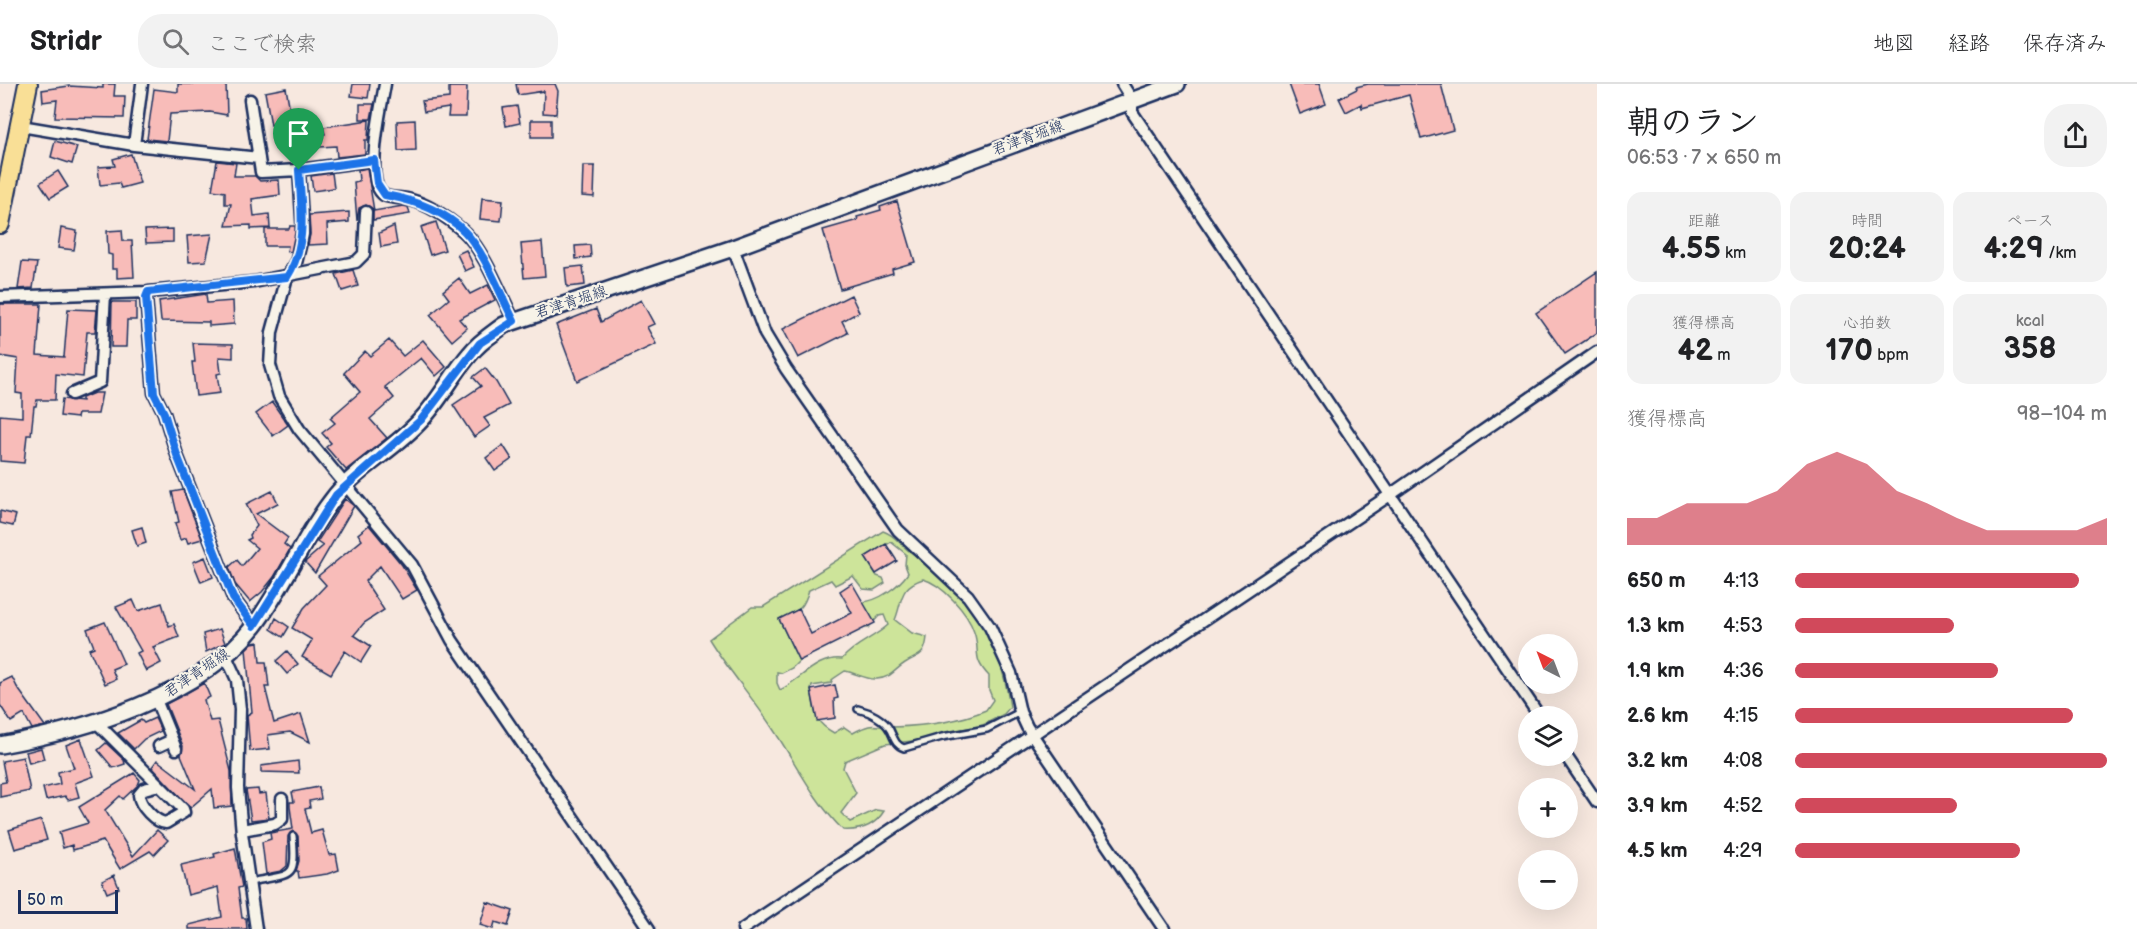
<!DOCTYPE html>
<html lang="ja">
<head>
<meta charset="utf-8">
<style>
  :root { --surface:#fff; --page:#f2f2f2; --text:#202124; --muted:#757577; --line:#e0e0e0; --accent:#d1495b }
  body { margin:0; font-family:"Balsamiq Sans","Klee One",sans-serif; background:var(--page); color:var(--text); height:100vh; display:flex; flex-direction:column; font-size:22px; white-space:nowrap }
  * { box-sizing:border-box; margin:0 }
  p { font-size:20px; color:var(--muted) }
  .icon { flex:none; width:33px; height:33px; fill:none; stroke:currentColor; stroke-width:2; stroke-linecap:round; stroke-linejoin:round }
  .map { position:relative; flex:1; overflow:hidden }
  .drawer { display:flex; flex-direction:column; background:var(--surface); width:540px }
  .drawer>* { flex:none }
  .needle { width:39px; rotate:318deg }
  .buttons { position:absolute; left:1518px; top:550px; display:grid; gap:12px }
  .buttons a { display:grid; place-items:center; width:60px; height:60px; border-radius:50%; background:var(--surface); box-shadow:0 6px 24px #0002; font-size:30px }
  .scale { position:absolute; left:18px; bottom:15px; width:100px; box-sizing:border-box; padding-left:6px; border:3px solid #1b2f5e; border-top:0; font-size:16px; line-height:21px; white-space:nowrap; color:#1b2f5e; -webkit-text-stroke:4px #f7f3e8; paint-order:stroke }
  .pin { position:absolute; display:grid; place-items:center; width:51px; height:51px; color:#fff; margin:-62px -26px; border-radius:50% 50% 50% 0; rotate:-45deg; box-shadow:0 0 6px #0007 }
  .pin .icon { rotate:45deg }
  .round { display:grid; place-items:center; flex:none; width:63px; height:63px; border-radius:24px; background:var(--page) }
  .headline { display:flex; align-items:center; justify-content:space-between; height:102px; padding:0 30px }
  h1 { font-size:33px; font-weight:700; line-height:45px }
  .metrics { display:grid; grid-template-columns:repeat(3,1fr); gap:9px; height:102px; padding:6px 30px }
  .metrics div { display:grid; align-content:center; border-radius:15px; background:var(--page); text-align:center }
  .metrics b { font-size:30px; font-weight:700 }
  .metrics small { font-size:16px; font-weight:400 }
  .metrics p { font-size:16px }
  .chart { height:168px; padding:12px 30px }
  .chart p { display:flex; justify-content:space-between }
  .chart svg { width:100%; height:108px; margin-top:6px; fill:var(--accent); opacity:.7 }
  ul { padding:0 30px; list-style:none; font-size:20px }
  li { display:grid; grid-template-columns:96px 72px 1fr; align-items:center; height:45px }
  li i { height:15px; border-radius:8px; background:var(--accent) }
  header { display:flex; align-items:center; gap:36px; box-sizing:border-box; height:84px; padding:0 30px; background:var(--surface); border-bottom:2px solid var(--line) }
  header strong { font-size:28px }
  nav { display:flex; gap:33px; margin-inline-start:auto; font-size:21px }
  .search { width:420px; height:54px; background:var(--page); display:flex; align-items:center; gap:15px; box-sizing:border-box; padding:0 21px; border-radius:24px; color:var(--muted); font-size:22px }
  main { display:flex; flex:1; min-height:0 }
  .map>svg:first-child { display:block }
</style>
</head>
<body>
<header>
<strong>Stridr</strong>
<div class="search"><svg class="icon" aria-label="search" viewBox="0 0 24 24"><circle cx="10" cy="10" r="6"/><path d="M15 15l6 6"/></svg>ここで検索</div>
<nav><a>地図</a><a>経路</a><a>保存済み</a></nav>
</header>
<main>
<div class="map">
<svg width="1597" height="845" viewBox="0 0 1597 845">
  <rect width="100%" height="100%" fill="#f7e8df"/>
  <filter id="ink" filterUnits="userSpaceOnUse"><feTurbulence type="fractalNoise" baseFrequency=".0167" numOctaves="2"/><feDisplacementMap in="SourceGraphic" scale="12" xChannelSelector="R" yChannelSelector="G"/><feConvolveMatrix kernelMatrix="1 2 1 2 8 2 1 2 1" color-interpolation-filters="sRGB"/></filter>
  <g filter="url(#ink)">
    <path fill="#cde49a" stroke="#748a7c" stroke-width="1.5" fill-rule="evenodd" d="M883 447C896 451 901 462 912 469 970 505 1000 555 1010 623L1004 630 983 641 939 650 922 656 885 660 845 677 843 684 856 709 841 729 850 738 876 726 884 727C875 742 860 747 843 746 813 716 796 679 773 645 753 614 728 586 709 555L752 523H763ZM891 458 906 470 905 481 908 489C899 502 879 517 862 518L861 543 868 544 879 532 884 531 888 541C874 554 854 560 842 575 818 572 800 596 780 606L777 599V588L782 589 792 584 799 577 779 535C799 525 802 528 809 506L831 496 835 501 853 492 863 505 874 506 885 499 883 494 877 492 865 473ZM923 495C942 500 968 529 974 548 981 568 971 573 989 592V606L993 616 986 626C958 638 924 642 893 643 873 643 874 637 853 649L844 643 834 649C812 637 816 629 811 606L812 602 831 599 833 595 845 587C856 589 866 596 877 595 891 594 894 586 905 579 919 570 925 573 927 553L912 549 895 536C903 517 898 503 923 495Z"/>
    <path fill="#f8bcb9" stroke="#1b2f5e" stroke-width="1.5" d="M103 0H115L114 12H125L124 34 55 33 57 16 43 18 42 6 69 2 103 4Z
      M178 0H226L227 31 210 28 170 30 167 57 147 55 154 5 178 8Z
      M353 0H370L368 14 351 12Z
      M516 0H555L558 7 556 30 543 29 544 7 518 11Z
      M1289 0H1319L1326 20 1300 30Z
      M1368 0H1441L1453 46 1421 55 1409 11 1362 24 1361 20 1346 28 1339 14 1357 5 1356 3Z
      M449 3H467L466 33H448L449 24 424 28 422 17 449 14Z
      M286 4 292 37 271 41 265 8Z
      M360 20H374L371 35H360Z
      M517 22 520 39 506 42 503 24Z
      M369 36 368 56H365V70L337 73 336 62 287 65 285 51 325 50 323 43Z
      M415 36 416 66 398 67 397 37Z
      M531 36H551V53H531Z
      M55 57 77 63 72 80 51 73Z
      M131 70 140 99 121 104 119 99 100 101 98 83 115 82 113 75Z
      M217 77 236 79 234 92H255L260 97 279 96 280 111 252 115 254 132 269 130 270 144 251 145V141L226 142 231 120H225V108L212 106Z
      M583 82H595L594 113 582 112Z
      M367 84 374 127 403 122 408 123 410 130 373 136V125L366 121 359 124 357 137 354 98 359 97 358 86Z
      M58 87 68 103 50 114 40 99Z
      M332 89 334 104 313 107 311 92Z
      M482 114 503 116 501 137 480 135Z
      M897 117 915 178 892 185 893 189 840 205 823 146 858 136 857 133 881 126 880 123Z
      M349 128V138L327 140 328 160 308 161 310 150 309 131Z
      M436 138 445 166 430 171 421 143Z
      M290 142H295V149L291 168 287 167 288 162H265V145H289Z
      M394 142 397 160 381 163 379 149Z
      M61 144 77 147 74 166 58 164Z
      M173 145V158L146 159 145 146Z
      M122 146 123 157H132L134 193 117 194V185H112V171L108 170 107 147Z
      M212 150 206 177 189 178 187 152Z
      M542 158 545 192 524 194 521 160Z
      M590 161 591 173 576 175 575 162Z
      M466 166 474 183 465 187 457 170Z
      M22 178 37 179 33 204 18 205Z
      M583 182 585 201 567 203 565 184Z
      M353 186 358 202 342 207 336 190Z
      M1597 188V249L1565 270 1536 229Z
      M459 194 470 210 488 201 495 216 459 235 467 244 452 257 430 231 449 215 443 207Z
      M206 210 207 219 233 217 234 240 209 242V238L161 237 159 217Z
      M851 211 859 228 842 237 848 249 798 274 783 245Z
      M641 216 654 240 647 243 656 260 577 297 556 241 596 225 601 238Z
      M112 218H136V236H127L126 263H111Z
      M0 220H41L37 271 64 273 68 225 97 226 95 248H87L83 293 56 290 55 316H37L36 322H34L31 351H27L24 379 0 377V331L22 333V310L16 309 18 275 0 272Z
      M389 256 403 272 423 256 446 283 436 292 421 274 385 303 394 314 370 335 387 354 346 386 326 363 331 359 322 349 335 339 330 334 360 308 344 289 365 267 370 272Z
      M193 259 233 260V274L219 273 221 289 217 290 220 309 196 312 192 278H195Z
      M485 284 496 298 509 321 484 334 490 342 474 353 453 321 481 302 473 293Z
      M94 309H102L98 330H78L77 334 60 332 62 315 82 317V314Z
      M272 318 288 341 273 352 256 330Z
      M503 361 512 375 495 387 486 374Z
      M183 406 202 455 188 459 186 454 180 456 175 439 179 438 172 408Z
      M272 407 278 419 256 430 288 454 284 460 290 465 274 493 262 508 250 518 235 500 229 483 237 476 242 482 257 464 247 456 251 454 250 451 257 442 246 420Z
      M345 415 354 422 315 489 305 478 323 462 317 458Z
      M0 427 16 431 13 442 0 439Z
      M369 441 402 481 417 506 402 515 380 482 365 497 384 526 364 539 354 551 371 562 361 578 345 567 331 590 302 573 312 556 292 544 304 524 326 501 318 492 362 456 358 450Z
      M142 443 146 459 137 462 132 446Z
      M886 460 897 477 876 490 865 473Z
      M205 473 213 493 201 498 193 478Z
      M852 499 875 539 799 577 779 535 799 525 811 550 852 529 840 507Z
      M133 516 138 527 162 519 169 542 174 540 179 553 153 563 161 579 146 587 137 569 141 567 116 523Z
      M276 534 289 543 283 553 271 545Z
      M105 538 124 580 112 585 116 595 105 600 89 565 94 563 87 545Z
      M220 545 225 559 206 568 203 550Z
      M258 558 260 578H266L269 603H265L274 639 301 630 310 658 290 648 268 651 270 665 250 667 247 631 252 628 246 565 252 559Z
      M287 567 298 580 287 590 276 577Z
      M12 593 17 603 45 642 32 645 24 630 11 638 0 621V599Z
      M204 599 210 613 204 616 210 637 218 636 231 687 232 722 214 724 212 705 190 724 152 683 157 676 195 705 181 671 183 662 166 620Z
      M835 601 838 614 834 615 835 634 817 637 811 606Z
      M155 634 161 647 144 655 134 665 118 649 141 636 144 639Z
      M81 655 94 692 75 699 79 713 68 716 65 712 46 716 43 704 60 700 58 688 74 684 66 661Z
      M106 659 124 676 125 680 113 684 98 666Z
      M41 664 44 675 29 679 26 668Z
      M23 673 30 707 0 713V699L6 698 2 677Z
      M298 677 299 689 261 688V682Z
      M134 689 140 696 138 701 123 715 120 712 105 726 133 772 157 746 168 756 154 771 150 767 120 785 103 757 73 766 72 761 63 764 59 748 88 739 79 723Z
      M319 703 321 715 309 717 310 724 305 725 311 749 322 746 329 771 336 770 339 786 327 790 299 794 298 787H296L299 777 298 752 293 747 288 752 287 782 281 787 266 790 262 758 271 755 270 749 293 745 290 723V718H294L292 708Z
      M258 705 259 710 266 709 269 734 251 736 246 706Z
      M41 736 47 756 15 765 9 746Z
      M235 764 242 803 238 804 242 834H246L247 845H189V841L222 833 218 803 188 811 181 781 215 773 214 770Z
      M114 791 119 804 107 809 102 797Z
      M487 818 513 827 508 842 495 838 493 845 480 841Z"/>
    <g fill="none" stroke-linecap="round" stroke-linejoin="round">
      <g stroke="#1b2f5e" stroke-width="10">
        <path id="service" d="M858 625C870 628 884 635 890 646 894 654 895 661 904 664L942 653 987 645 1020 628
          M250 798C291 789 297 798 293 752"/>
      </g>
      <g stroke="#1b2f5e" stroke-width="15">
        <path id="minor" d="M385 0C382 20 363 98 384 111 391 115 403 113 411 116 429 121 448 134 462 146 482 162 502 213 514 237
          M1122 0 1132 16V28L1540 633
          M250 16 261 88 299 86 374 76
          M21 42 134 61 259 74
          M134 61 142 0
          M299 86 303 150 296 179 287 193 272 248 270 281 279 312 299 345 412 481 452 556 649 845
          M733 164 765 250 786 285 898 446 968 512 990 543 1011 589 1020 628 1027 643 1164 845
          M148 208 146 213 154 309 164 329 177 371 233 514 254 542
          M0 213 148 208 254 198 356 178 364 170 366 128
          M72 310 100 298 105 210
          M226 572 237 596 240 625 238 704 242 749 256 845
          M156 616 176 665
          M96 638 183 725 184 728 166 739C155 738 140 722 139 711L144 705 159 701
          M159 662 172 656
          M1566 672 1597 718
          M242 746 275 740 282 735V715
          M743 845 1390 411 1597 268"/>
      </g>
      <g stroke="#1b2f5e" stroke-width="20">
        <path id="secondary" d="M0 661C84 646 199 613 254 542 285 501 304 451 336 411 360 382 396 364 421 336 440 316 452 291 470 270 479 258 492 250 504 241L733 164 1177 0"/>
      </g>
      <g stroke="#1b2f5e" stroke-width="22">
        <path id="trunk" d="M0 140 28 0"/>
      </g>
      <use href="#service" stroke="#f7f3e8" stroke-width="5"/>
      <use href="#minor" stroke="#f7f3e8" stroke-width="10"/>
      <use href="#secondary" stroke="#f7f3e8" stroke-width="15"/>
      <use href="#trunk" stroke="#f9df96" stroke-width="18"/>
    </g>
  </g>
  <g fill="none" stroke-linecap="round" stroke-linejoin="round" filter="url(#ink)">
    <g stroke="#fff" stroke-width="12">
      <path id="route" d="M374 76 377 99 385 111C413 116 443 126 464 147 485 168 500 210 514 237L480 259 421 336 336 411 254 542 233 514 177 371 164 329 154 309 146 213 148 208 287 193C308 161 301 123 299 86Z"/>
    </g>
    <use href="#route" stroke="#1a73e8" stroke-width="8"/>
  </g>
  <g text-anchor="middle" dominant-baseline="central" stroke-width="4.5" stroke-linejoin="round" paint-order="stroke">
    <g font-size="15" fill="#1b2f5e" stroke="#f7f3e8">
      <text transform="translate(1028 54) rotate(-20)">君津青堀線</text>
      <text transform="translate(571 218) rotate(-18)">君津青堀線</text>
      <text transform="translate(197 589) rotate(-34)">君津青堀線</text>
    </g>
  </g>
</svg>
<div class="buttons">
<a><svg class="needle" viewBox="-14 -14 28 28"><path d="M0-13l5 13h-10z" fill="#e53935"/><path d="M0 13l5-13h-10z" fill="#757577"/></svg></a>
<a><svg class="icon" aria-label="layers" viewBox="0 0 24 24"><path d="M12 4l9 5-9 5-9-5zM3 14l9 5 9-5"/></svg></a>
<a>+</a>
<a>−</a>
</div>
<div class="scale">50 m</div>
<div class="pin" style="left:299px;top:86px;background:#1e9e55"><svg class="icon" aria-label="arrive" viewBox="0 0 24 24"><path d="M6 21V4h12l-3 4 3 4H6"/></svg></div>
</div>
<section class="drawer">
<div class="headline"><div><h1>朝のラン</h1><p>06:53 · 7 × 650 m</p></div><a class="round"><svg class="icon" aria-label="share" viewBox="0 0 24 24"><path d="M12 15V3M7 8l5-5 5 5M5 13v7h14v-7"/></svg></a></div>
<div class="metrics">
<div><p>距離</p><b>4.55<small> km</small></b></div>
<div><p>時間</p><b>20:24</b></div>
<div><p>ペース</p><b>4:29<small> /km</small></b></div>
</div>
<div class="metrics">
<div><p>獲得標高</p><b>42<small> m</small></b></div>
<div><p>心拍数</p><b>170<small> bpm</small></b></div>
<div><p>kcal</p><b>358</b></div>
</div>
<div class="chart"><p><span>獲得標高</span>98–104 m</p>
<svg viewBox="0 0 160 44" preserveAspectRatio="none"><path d="M0 44V33L10 33L20 27L30 27L40 27L50 22L60 11L70 6L80 11L90 22L100 27L110 33L120 38L130 38L140 38L150 38L160 33V44z"/></svg>
</div>
<ul>
<li><b>650 m</b>4:13<i style="width:91%"></i></li>
<li><b>1.3 km</b>4:53<i style="width:51%"></i></li>
<li><b>1.9 km</b>4:36<i style="width:65%"></i></li>
<li><b>2.6 km</b>4:15<i style="width:89%"></i></li>
<li><b>3.2 km</b>4:08<i style="width:100%"></i></li>
<li><b>3.9 km</b>4:52<i style="width:52%"></i></li>
<li><b>4.5 km</b>4:29<i style="width:72%"></i></li>
</ul>
</section>
</main>
</body>
</html>
